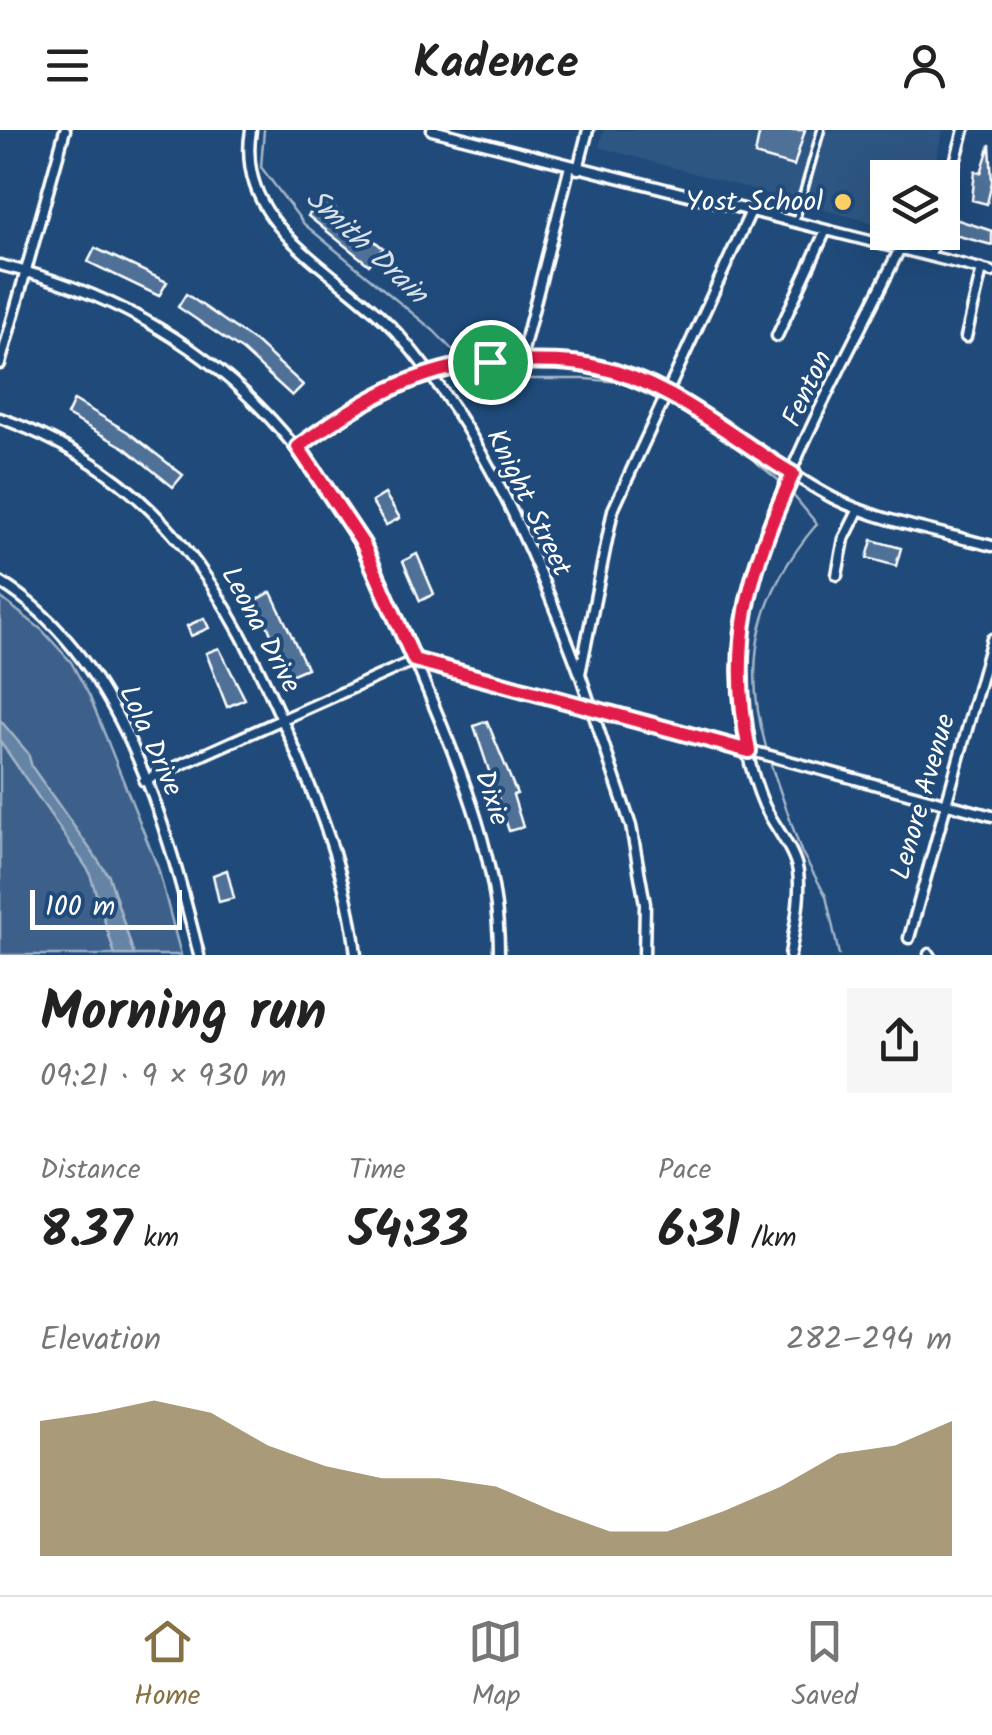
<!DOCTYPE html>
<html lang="en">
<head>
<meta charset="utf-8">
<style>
  :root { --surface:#fff; --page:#f6f6f6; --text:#222; --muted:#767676; --line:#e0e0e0; --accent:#857141 }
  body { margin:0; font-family:Kalam,sans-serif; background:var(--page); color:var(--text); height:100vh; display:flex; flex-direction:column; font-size:38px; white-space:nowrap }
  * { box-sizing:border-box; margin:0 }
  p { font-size:32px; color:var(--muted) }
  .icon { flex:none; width:55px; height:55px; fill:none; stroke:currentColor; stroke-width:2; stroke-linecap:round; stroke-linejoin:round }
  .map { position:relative; height:825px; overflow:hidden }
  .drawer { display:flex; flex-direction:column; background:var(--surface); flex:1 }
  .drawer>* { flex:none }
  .fabs { position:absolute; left:870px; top:30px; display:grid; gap:20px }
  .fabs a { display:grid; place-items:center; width:90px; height:90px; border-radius:0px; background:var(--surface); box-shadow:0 10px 40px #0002; font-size:50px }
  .scale { position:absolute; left:30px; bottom:25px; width:152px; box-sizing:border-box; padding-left:10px; border:5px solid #fff; border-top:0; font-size:28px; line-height:35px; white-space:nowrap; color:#fff; -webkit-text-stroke:8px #1f4a7a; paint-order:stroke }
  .pin { position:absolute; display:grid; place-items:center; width:85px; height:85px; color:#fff; margin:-42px; border:5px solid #fff; border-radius:50%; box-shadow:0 2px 10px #0007 }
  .round { display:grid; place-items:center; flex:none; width:105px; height:105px; border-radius:0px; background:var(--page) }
  .head { display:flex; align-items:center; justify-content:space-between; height:170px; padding:0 40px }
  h1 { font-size:55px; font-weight:700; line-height:75px }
  .figures { display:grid; grid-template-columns:repeat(3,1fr); gap:15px; height:170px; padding:10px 40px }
  .figures div { display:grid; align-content:center }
  .figures b { font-size:50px; font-weight:700 }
  .figures small { font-size:28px; font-weight:400 }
  .figures p { font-size:28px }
  .chart { height:280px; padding:20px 40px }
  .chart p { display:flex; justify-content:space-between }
  .chart svg { width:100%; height:180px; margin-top:10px; fill:var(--accent); opacity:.7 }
  header { display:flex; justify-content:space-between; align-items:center; height:130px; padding:0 40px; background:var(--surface); font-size:45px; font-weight:700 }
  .tabs { display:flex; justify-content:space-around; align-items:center; height:140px; border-top:2px solid var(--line); background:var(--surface); font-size:28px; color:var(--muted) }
  .tabs a { display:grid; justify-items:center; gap:5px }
  .tabs .current { color:var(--accent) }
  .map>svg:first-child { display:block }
</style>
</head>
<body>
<header><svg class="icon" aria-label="menu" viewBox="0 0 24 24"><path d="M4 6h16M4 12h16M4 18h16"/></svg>Kadence<svg class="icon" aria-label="person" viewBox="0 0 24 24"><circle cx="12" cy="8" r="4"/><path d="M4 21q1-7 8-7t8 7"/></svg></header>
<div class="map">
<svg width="992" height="825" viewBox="0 0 992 825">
  <rect width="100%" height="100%" fill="#1f4a7a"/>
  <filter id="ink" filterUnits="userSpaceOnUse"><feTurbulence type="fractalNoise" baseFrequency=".01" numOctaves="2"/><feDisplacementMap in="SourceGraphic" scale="20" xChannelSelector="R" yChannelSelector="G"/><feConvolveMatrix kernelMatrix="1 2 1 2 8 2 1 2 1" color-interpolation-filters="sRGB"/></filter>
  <g filter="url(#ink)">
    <path fill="#2e5683" d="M604 0H943L931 47 888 48 887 97 599 17Z"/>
    <path fill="#3c618b" stroke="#9eb0c5" stroke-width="2.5" d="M0 467 42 500 71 532 90 567 158 738 181 825H0Z"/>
    <path fill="#6583a4" stroke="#a3b5c8" stroke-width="2.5" d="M0 590 28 623 32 637 109 746 134 825H115L89 741 0 611Z"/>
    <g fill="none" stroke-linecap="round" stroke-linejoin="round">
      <path stroke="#a3b5c8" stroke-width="2.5" d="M264 0 261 37 304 94 434 201 466 234
        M473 239 486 249H586L620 252 655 268
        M673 277 711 296 782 353
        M766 617C741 530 759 462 817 394L788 359
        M771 635 801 721 826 766 839 825"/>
    </g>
    <path fill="#507197" stroke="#fff" stroke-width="2.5" d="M760 0H805L794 36 755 25Z
      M990 14 992 52 987 74 972 70 975 41 981 43Z
      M322 68 383 118 369 135 308 86Z
      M955 89 992 101V115L951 104Z
      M95 118 167 152 159 166 88 132Z
      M186 164 257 213 303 255 292 266 243 221 178 177Z
      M74 270 128 302 183 345 173 357 125 318 67 285Z
      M385 364 400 388 386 395 372 372Z
      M872 410 901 418 896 436 867 428Z
      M417 424 434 464 420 471 403 431Z
      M271 462 307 538 288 546 257 470Z
      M204 488 209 498 191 506 187 496Z
      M219 518 245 569 227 577 206 523Z
      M487 591 517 664 513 665 523 697 509 701 474 596Z
      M227 740 234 768 219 772 213 745Z"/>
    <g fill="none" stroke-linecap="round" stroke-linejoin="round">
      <g stroke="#fff" stroke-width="11">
        <path id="lane" d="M795 92 821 0"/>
      </g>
      <g stroke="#fff" stroke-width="15">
        <path id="street" d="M251 0C234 100 340 139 398 204 483 301 535 424 580 544
          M432 0 992 142
          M578 39 588 0
          M942 79 964 0
          M930 126 936 102
          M0 135C220 188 333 329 415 530L992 686
          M777 206 826 100
          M966 207 982 139
          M520 232 570 36
          M0 234 65 0
          M0 288C161 345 226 460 290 608 320 678 348 749 356 825
          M298 317C421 223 554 199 692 278 741 306 783 342 833 368 881 392 940 402 992 416
          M837 445 844 409 859 379
          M0 452C121 526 167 695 199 825
          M144 651 415 530C453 623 500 722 499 825
          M909 808 992 509
          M929 824 930 825
          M644 825 645 774 631 696 580 544 613 380 751 81
          M790 825C794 799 802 768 798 742 795 720 773 695 764 675 748 638 739 588 738 548 732 423 846 233 900 118"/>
      </g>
      <use href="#lane" stroke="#1f4a7a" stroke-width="4"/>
      <use href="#street" stroke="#1f4a7a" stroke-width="8"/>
    </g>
  </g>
  <g fill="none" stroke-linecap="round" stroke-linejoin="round" filter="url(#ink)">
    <g stroke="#fff" stroke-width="20">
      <path id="route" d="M490 232C526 232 562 229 597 237 672 253 729 307 793 344 748 440 728 515 749 621L414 530 363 414 298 317C355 274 418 237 490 232Z"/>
    </g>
    <use href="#route" stroke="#e11d48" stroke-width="12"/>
  </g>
  <circle fill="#ffd166" stroke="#1f4a7a" stroke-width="4" cx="843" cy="72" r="10"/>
  <g text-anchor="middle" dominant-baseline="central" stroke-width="8" stroke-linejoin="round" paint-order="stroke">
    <g font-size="28" fill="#fff" stroke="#1f4a7a" text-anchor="end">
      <text x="823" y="72">Yost School</text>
    </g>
    <g font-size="28" fill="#fff" stroke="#1f4a7a">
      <text transform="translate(808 259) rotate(-65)">Fenton</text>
      <text transform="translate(528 373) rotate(64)">Knight Street</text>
      <text transform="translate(260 500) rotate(62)">Leona Drive</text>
      <text transform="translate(150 611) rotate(66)">Lola Drive</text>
      <text transform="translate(924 667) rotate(-74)">Lenore Avenue</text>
      <text transform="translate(491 668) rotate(72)">Dixie</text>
    </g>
    <g font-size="30" font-style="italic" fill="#d8e0e8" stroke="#1f4a7a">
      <text transform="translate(366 117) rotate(43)">Smith Drain</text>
    </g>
  </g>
</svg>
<div class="fabs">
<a><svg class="icon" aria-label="layers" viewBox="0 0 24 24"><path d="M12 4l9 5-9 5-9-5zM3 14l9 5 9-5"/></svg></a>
</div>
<div class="scale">100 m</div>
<div class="pin" style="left:490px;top:232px;background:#1e9e55"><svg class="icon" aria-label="arrive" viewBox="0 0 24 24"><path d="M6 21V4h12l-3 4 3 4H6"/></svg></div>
</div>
<section class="drawer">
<div class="head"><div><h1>Morning run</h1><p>09:21 · 9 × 930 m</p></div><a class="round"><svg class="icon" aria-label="share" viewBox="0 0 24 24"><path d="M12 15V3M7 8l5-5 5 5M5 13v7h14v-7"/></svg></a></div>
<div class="figures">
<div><p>Distance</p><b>8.37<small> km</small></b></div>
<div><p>Time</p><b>54:33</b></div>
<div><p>Pace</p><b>6:31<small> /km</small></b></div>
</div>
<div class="chart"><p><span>Elevation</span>282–294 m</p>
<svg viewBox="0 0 160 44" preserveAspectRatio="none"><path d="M0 44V11L10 9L20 6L30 9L40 17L50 22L60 25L70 25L80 27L90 33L100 38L110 38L120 33L130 27L140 19L150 17L160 11V44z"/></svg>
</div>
</section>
<nav class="tabs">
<a class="current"><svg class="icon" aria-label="home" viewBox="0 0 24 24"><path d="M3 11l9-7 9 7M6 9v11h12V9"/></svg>Home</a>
<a><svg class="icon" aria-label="map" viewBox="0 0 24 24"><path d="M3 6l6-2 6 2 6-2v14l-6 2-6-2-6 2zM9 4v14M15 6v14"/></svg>Map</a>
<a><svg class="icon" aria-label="saved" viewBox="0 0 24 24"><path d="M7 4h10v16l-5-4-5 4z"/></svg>Saved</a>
</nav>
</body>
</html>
